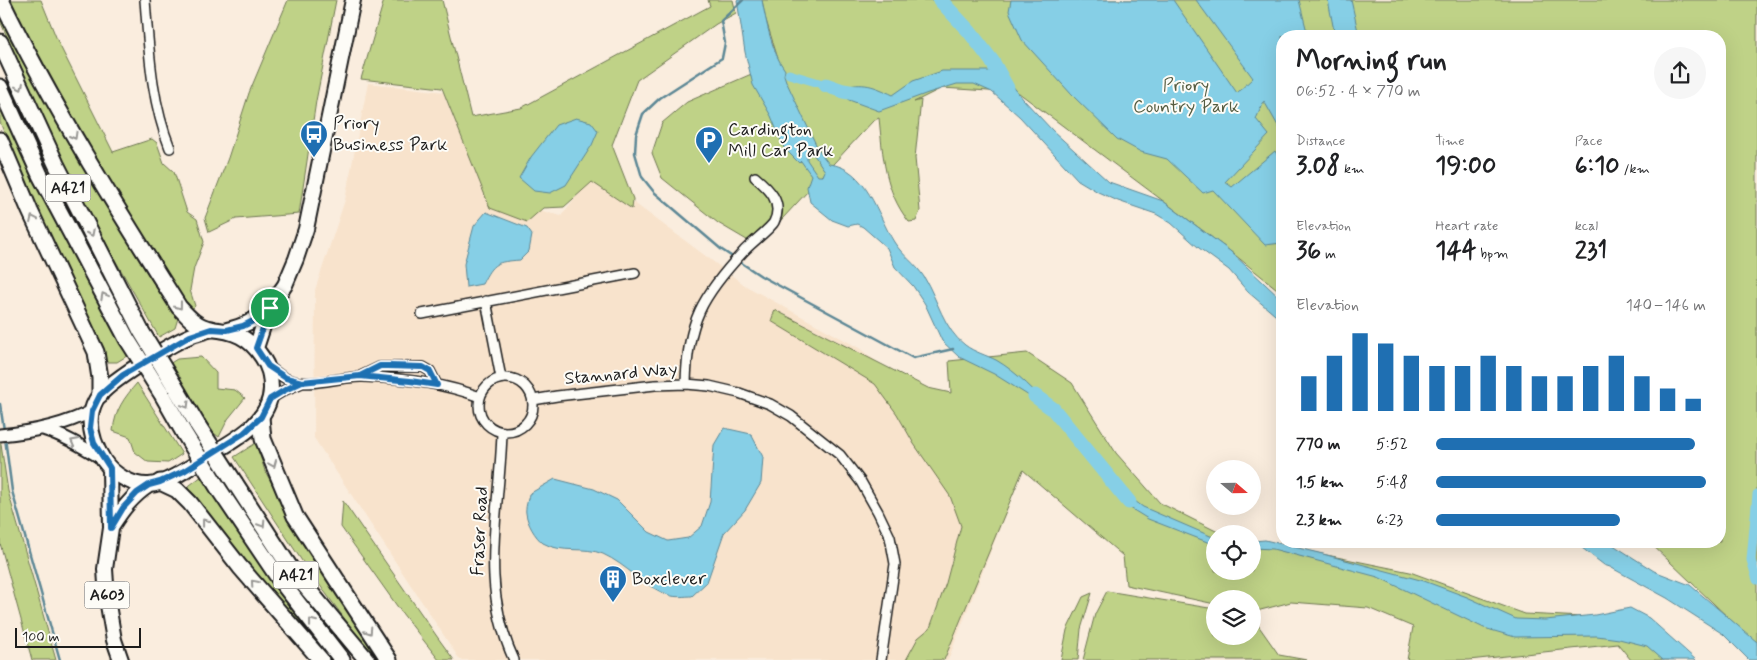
<!DOCTYPE html>
<html lang="en">
<head>
<meta charset="utf-8">
<style>
  :root { --surface:#fff; --page:#f6f6f6; --text:#202124; --muted:#757577; --accent:#1f6fb2 }
  body { margin:0; font-family:Mynerve,sans-serif; background:var(--page); color:var(--text); height:100vh; display:flex; flex-direction:column; font-size:19px; white-space:nowrap }
  * { box-sizing:border-box; margin:0 }
  p { font-size:16px; color:var(--muted) }
  .icon { flex:none; width:28px; height:28px; fill:none; stroke:currentColor; stroke-width:2; stroke-linecap:round; stroke-linejoin:round }
  .map { position:relative; flex:1; overflow:hidden }
  .sheet { position:absolute; left:1276px; top:30px; width:450px; height:518px; display:flex; flex-direction:column; background:var(--surface); border-radius:20px; box-shadow:0 5px 20px #0002 }
  .sheet>* { flex:none }
  .needle { width:32px; rotate:110deg }
  .fabs { position:absolute; left:1206px; top:460px; display:grid; gap:10px }
  .fabs a { display:grid; place-items:center; width:55px; height:55px; border-radius:50%; background:var(--surface); box-shadow:0 5px 20px #0002; font-size:25px }
  .scale { position:absolute; left:15px; bottom:12px; width:126px; box-sizing:border-box; padding-left:5px; border:2px solid #1c1c1c; border-top:0; font-size:14px; line-height:18px; white-space:nowrap; color:#1c1c1c; -webkit-text-stroke:4px #fdfcf7; paint-order:stroke }
  .pin { position:absolute; display:grid; place-items:center; width:42px; height:42px; color:#fff; margin:-21px; border:2px solid #fff; border-radius:50%; box-shadow:0 1px 5px #0007 }
  .round { display:grid; place-items:center; flex:none; width:52px; height:52px; border-radius:26px; background:var(--page) }
  .overview { display:flex; align-items:center; justify-content:space-between; height:85px; padding:0 20px }
  h1 { font-size:28px; font-weight:700; line-height:38px }
  .stats { display:grid; grid-template-columns:repeat(3,1fr); gap:8px; height:85px; padding:5px 20px }
  .stats div { display:grid; align-content:center }
  .stats b { font-size:25px; font-weight:700 }
  .stats small { font-size:14px; font-weight:400 }
  .stats p { font-size:14px }
  .chart { height:140px; padding:10px 20px }
  .chart p { display:flex; justify-content:space-between }
  .chart svg { width:100%; height:90px; margin-top:5px; stroke:var(--accent); stroke-width:6 }
  ul { padding:0 20px; list-style:none; font-size:16px }
  li { display:grid; grid-template-columns:80px 60px 1fr; align-items:center; height:38px }
  li i { height:12px; border-radius:6px; background:var(--accent) }
  .map>svg:first-child { display:block }
</style>
</head>
<body>
<div class="map">
<svg width="1757" height="660" viewBox="0 0 1757 660">
  <rect width="100%" height="100%" fill="#faedde"/>
  <filter id="ink" filterUnits="userSpaceOnUse"><feTurbulence type="fractalNoise" baseFrequency=".02" numOctaves="2"/><feDisplacementMap in="SourceGraphic" scale="10" xChannelSelector="R" yChannelSelector="G"/><feConvolveMatrix kernelMatrix="1 2 1 2 8 2 1 2 1" color-interpolation-filters="sRGB"/></filter>
  <g filter="url(#ink)">
    <path fill="#f8e3cc" d="M368 83 444 92 488 196 561 216 594 173 746 286 859 348 1021 474 948 660H460L314 438 315 290 345 200Z"/>
    <path fill="#bfd287" stroke="#6e7752" d="M7 0H41L58 42 113 152 152 139 157 143 164 163 174 172 187 212 197 219 204 242 194 268 190 290 195 306 191 310 180 300 92 156Z
      M288 0H336L316 101 299 214 236 219 209 232 205 218 228 158 249 93Z
      M384 0H442L471 117 521 108 710 6 708 0H733L736 13 716 24 637 80 612 145 633 199 632 209 592 182 564 207 543 208 527 222 490 208 442 88 361 79Z
      M762 0H1757V645L1648 541H1720V36H1282V293L1230 251 1019 93 942 88 914 102 921 100 915 158 920 211 916 221 909 222C884 190 883 156 879 118L873 121 757 246 718 223 662 178 652 153 662 123 687 102 779 62 765 17Z
      M0 7C36 81 76 154 118 225 137 256 155 289 178 318L175 328 159 337 114 258 63 160 0 21Z
      M0 92 130 354 117 362H102L35 210 0 122Z
      M775 310 928 388 951 393 949 361 1027 353 1072 383 1116 453 1160 503 1222 534H1215V571H1252L1253 540 1410 572 1525 614 1622 619 1669 660H1631L1618 644 1469 660H1407L1413 627 1368 608 1291 602 1253 612 1252 599H1215V604L1126 585 1123 556 1023 470 944 660H906L918 638 930 628 946 583 961 526 950 496 914 444 897 414 875 384 771 321Z
      M201 357 216 373V388L235 390 245 398 228 419 219 437 207 428 169 364 177 359Z
      M137 383 182 454 168 463 148 462 135 452 130 437 113 431C115 410 124 398 137 383Z
      M0 438 8 491 56 660H32L0 543Z
      M256 443 265 471 292 520 383 660H375L302 561 234 457Z
      M202 476 339 660H330L267 592 186 493V488Z
      M343 501 438 638 454 660H439L402 613 341 527Z
      M1107 591 1215 609V636H1252L1253 618 1279 655 1307 660H1083L1095 614Z
      M1092 593 1081 629 1078 660H1061L1067 630 1083 597Z"/>
    <path fill="#86cfe6" stroke="#5c8795" fill-rule="evenodd" d="M737 0H762C766 21 772 53 785 70L784 75 786 81 819 151 829 164C867 168 877 215 894 242 902 255 916 264 924 277 937 298 944 330 965 345 974 352 986 355 996 360 1017 372 1037 393 1053 411L994 374 959 357 942 341 925 304 913 286 895 267 887 248 863 227 857 224 848 226 832 220 810 202 807 187 811 175 801 161 799 163 784 148 771 116 753 85 745 52ZM807 151 814 155 825 171 823 176H818L807 160Z
      M1011 0H1173L1237 93 1253 78 1196 0H1299L1308 36H1282V133L1264 101 1256 119 1269 135 1225 182 1232 187 1275 151 1282 163V243L1265 245 1213 190 1203 193 1167 159 1141 152 1117 139 1072 95 1022 40 1009 11Z
      M1328 0H1351L1359 36H1335Z
      M942 71H1001L1023 99 1052 130 1109 182 1163 201 1230 251 1282 300V321L1248 292 1229 270 1199 248 1171 223 1156 214 1118 201 1098 192 1078 180 1020 117 992 92 974 84H957L928 93 879 111 849 100 840 94 842 88C863 81 874 86 893 95L913 81Z
      M576 118 591 122 598 131 592 145 566 185 550 193 534 191 519 178 531 157 556 125Z
      M486 212 527 228 532 235 529 251 520 260C496 262 493 262 482 284L466 287 464 264 474 226Z
      M724 428 751 434 763 457 761 483 745 510 724 533 707 582 692 596C685 596 675 598 669 595 644 587 627 565 603 554 584 546 562 554 543 543 535 537 527 523 526 513 525 508 528 500 529 494L555 479 594 489 617 500 649 532 668 541 688 538 702 526 710 502 714 445Z
      M1090 457 1116 487 1143 507 1215 538V545L1148 519 1122 503 1105 481Z
      M1265 540 1323 554 1424 581 1467 597 1516 619 1545 620 1595 615 1630 608 1649 618 1696 660H1663L1647 646 1619 639 1597 636 1515 637 1484 628 1378 577 1273 549 1253 548V541Z
      M1573 541H1607L1654 571 1690 585 1757 642V660H1749L1723 634 1667 598 1610 567 1604 565Z"/>
    <g fill="none" stroke-linecap="round" stroke-linejoin="round">
      <path stroke="#5c8795" stroke-width="2.5" d="M743 0 721 21 725 43 722 58 660 98 643 114 636 135 635 153 642 177 654 192 722 250 761 276 913 358 953 349
        M0 404 4 430
        M5 438 12 491 60 660"/>
      <path stroke="#86cfe6" stroke-width="9" d="M789 74 826 85
        M1757 494 1751 560 1757 580"/>
      <path stroke="#86cfe6" stroke-width="15" d="M940 0 969 31 992 61 1007 88
        M826 85 843 91 862 94
        M1035 396 1053 409 1129 502"/>
      <g stroke="#1c1c1c" stroke-width="12">
        <path id="minor" d="M145 0C149 50 151 101 170 148
          M486 301 501 378
          M422 314 635 273
          M268 366C274 370 280 376 287 379 311 389 338 376 363 377 403 378 443 383 480 397
          M361 376 380 367H423L430 371 437 385
          M479 405a27 27 0 1 1 54 0a27 27 0 1 1-54 0Z
          M686 384C687 322 702 296 744 251 750 244 771 228 774 222 784 202 768 188 755 177
          M270 399 285 390 302 383
          M533 400 557 396 655 385 686 384 709 386 739 393 770 404 791 416 840 455 861 482 878 512 890 537 895 564 881 660
          M502 432C500 512 478 582 514 660"/>
      </g>
      <g stroke="#1c1c1c" stroke-width="15">
        <path id="tertiary" d="M43 429C65 436 83 447 103 459
          M0 435C32 432 63 426 92 411"/>
      </g>
      <g stroke="#1c1c1c" stroke-width="18">
        <path id="primary" d="M211 329C234 331 249 337 262 357 269 367 271 376 271 389 270 425 230 442 203 459 189 468 166 484 149 485 132 486 113 474 104 461 93 443 85 420 96 400 105 383 171 344 190 336 196 333 204 332 211 329Z
          M227 330C243 326 255 321 268 309
          M256 348 269 308 285 285 296 259 306 229 353 0
          M110 468 111 528 105 569 107 599 114 640 121 660
          M111 527C122 510 132 496 149 485"/>
      </g>
      <g stroke="#1c1c1c" stroke-width="19">
        <path id="trunk" d="M1 0C53 107 116 207 179 307 189 318 197 327 211 329
          M0 42 56 164 141 331
          M0 87 40 175 127 339
          M0 140 30 211 96 352 100 378V395
          M174 385 197 424
          M163 396 184 433
          M261 417 263 439 295 516 389 660
          M160 482 177 490 190 503 240 567 321 660
          M235 483 291 569 367 660
          M220 491 280 580 342 660"/>
      </g>
      <use href="#minor" stroke="#fdfcf7" stroke-width="9"/>
      <use href="#tertiary" stroke="#fdfcf7" stroke-width="11"/>
      <use href="#primary" stroke="#fdfcf7" stroke-width="14"/>
      <use href="#trunk" stroke="#fdfcf7" stroke-width="15"/>
      <g stroke="#1c1c1c" stroke-width="19" stroke-linecap="butt">
        <path id="trunk-bridge" d="M141 331 174 385
          M127 339 163 396
          M197 424 235 483
          M184 433 220 491"/>
      </g>
      <use href="#trunk-bridge" stroke="#fdfcf7" stroke-width="15"/>
    </g>
    <defs><path id="oneway-chevron" d="M-2-3.5L2.5 0L-2 3.5" fill="none" stroke-width="1.6" stroke-linecap="round" stroke-linejoin="round" transform="scale(1.25)"/></defs>
    <g stroke="#989794">
      <use href="#oneway-chevron" transform="translate(20 87) rotate(65)"/>
      <use href="#oneway-chevron" transform="translate(74 136) rotate(60)"/>
      <use href="#oneway-chevron" transform="translate(33 219) rotate(-115)"/>
      <use href="#oneway-chevron" transform="translate(91 233) rotate(63)"/>
      <use href="#oneway-chevron" transform="translate(104 296) rotate(-118)"/>
      <use href="#oneway-chevron" transform="translate(179 306) rotate(53)"/>
      <use href="#oneway-chevron" transform="translate(186 405) rotate(59)"/>
      <use href="#oneway-chevron" transform="translate(74 442) rotate(-152)"/>
      <use href="#oneway-chevron" transform="translate(273 464) rotate(67)"/>
      <use href="#oneway-chevron" transform="translate(205 522) rotate(-128)"/>
      <use href="#oneway-chevron" transform="translate(262 524) rotate(57)"/>
      <use href="#oneway-chevron" transform="translate(254 583) rotate(-131)"/>
      <use href="#oneway-chevron" transform="translate(312 622) rotate(-128)"/>
      <use href="#oneway-chevron" transform="translate(369 631) rotate(57)"/>
    </g>
  </g>
  <g fill="none" stroke-linecap="round" stroke-linejoin="round" filter="url(#ink)">
    <g stroke="#fff" stroke-width="10">
      <path id="route" d="M270 308 257 319 243 326 227 330 211 329 190 336 123 375 100 395 92 411 90 428 94 443 110 468 111 528 123 508 137 493 149 485 160 482 184 471 244 433 261 417 270 399 285 390 302 382 360 376 410 381 437 385 430 371 423 367 388 366H380L360 376 302 382 286 378 268 366 256 348 270 308"/>
    </g>
    <use href="#route" stroke="#1f6fb2" stroke-width="6"/>
  </g>
  <defs>
    <g id="bus-pin" transform="scale(1.4375)"><path d="M0 17L-7.5 6A9.5 9.5 0 1 1 7.5 6Z" fill="#1f6fb2" stroke="#fdfcf7"/><path d="M-5-6H5V4H4V6H2V4H-2V6H-4V4H-5ZM-3.5-4V0h7V-4ZM-3.5 1.2v1.5H-2V1.2ZM2 1.2v1.5H3.5V1.2Z" fill="#fff"/></g>
    <g id="parking-pin" transform="scale(1.4375)"><path d="M0 17L-7.5 6A9.5 9.5 0 1 1 7.5 6Z" fill="#1f6fb2" stroke="#fdfcf7"/><path d="M-3.5-5.5H1a3.5 3.5 0 0 1 0 7H-1V5.5H-3.5ZM-1-3.4V-.6H.8a1.4 1.4 0 0 0 0-2.8Z" fill="#fff"/></g>
    <g id="building-pin" transform="scale(1.4375)"><path d="M0 17L-7.5 6A9.5 9.5 0 1 1 7.5 6Z" fill="#1f6fb2" stroke="#fdfcf7"/><path d="M-4-6H4V6H1V3H-1V6H-4ZM-2.5-4.3h1.7v1.8h-1.7ZM.8-4.3h1.7v1.8H.8ZM-2.5-1h1.7V.8h-1.7ZM.8-1h1.7V.8H.8Z" fill="#fff"/></g>
  </defs>
  <g fill-rule="evenodd">
    <use href="#bus-pin" x="314" y="134"/>
    <use href="#parking-pin" x="709" y="140"/>
    <use href="#building-pin" x="613" y="579"/>
  </g>
  <g text-anchor="middle" dominant-baseline="central" stroke-width="4" stroke-linejoin="round" paint-order="stroke">
    <g fill="#fdfcf7" stroke="#605f5e" stroke-width="1">
      <rect x="45.5" y="174.5" width="45" height="27" rx="4"/>
      <rect x="273.5" y="561.5" width="45" height="27" rx="4"/>
      <rect x="84.5" y="581.5" width="45" height="27" rx="4"/>
    </g>
    <g font-size="16" font-weight="bold" fill="#1c1c1c">
      <text x="68" y="188">A421</text>
      <text x="296" y="575">A421</text>
      <text x="107" y="595">A603</text>
    </g>
    <g font-size="18" fill="#555c41" stroke="#fdfcf7">
      <text x="1186" y="86">Priory<tspan x="1186" dy="21">Country Park</tspan></text>
    </g>
    <g font-size="18" fill="#1c1c1c" stroke="#fdfcf7" text-anchor="start">
      <text x="333" y="124">Priory<tspan x="333" dy="21">Business Park</tspan></text>
      <text x="728" y="130">Cardington<tspan x="728" dy="21">Mill Car Park</tspan></text>
      <text x="632" y="579">Boxclever</text>
    </g>
    <g font-size="18" fill="#1c1c1c" stroke="#fdfcf7">
      <text transform="translate(621 374) rotate(-5)">Stannard Way</text>
      <text transform="translate(480 531) rotate(-87)">Fraser Road</text>
    </g>
  </g>
</svg>
<div class="fabs">
<a><svg class="needle" viewBox="-14 -14 28 28"><path d="M0-13l5 13h-10z" fill="#e53935"/><path d="M0 13l5-13h-10z" fill="#757577"/></svg></a>
<a><svg class="icon" aria-label="locate" viewBox="0 0 24 24"><circle cx="12" cy="12" r="6"/><path d="M12 2v4M12 18v4M2 12h4M18 12h4"/></svg></a>
<a><svg class="icon" aria-label="layers" viewBox="0 0 24 24"><path d="M12 4l9 5-9 5-9-5zM3 14l9 5 9-5"/></svg></a>
</div>
<div class="scale">100 m</div>
<div class="pin" style="left:270px;top:308px;background:#1e9e55"><svg class="icon" aria-label="arrive" viewBox="0 0 24 24"><path d="M6 21V4h12l-3 4 3 4H6"/></svg></div>
<section class="sheet">
<div class="overview"><div><h1>Morning run</h1><p>06:52 · 4 × 770 m</p></div><a class="round"><svg class="icon" aria-label="share" viewBox="0 0 24 24"><path d="M12 15V3M7 8l5-5 5 5M5 13v7h14v-7"/></svg></a></div>
<div class="stats">
<div><p>Distance</p><b>3.08<small> km</small></b></div>
<div><p>Time</p><b>19:00</b></div>
<div><p>Pace</p><b>6:10<small> /km</small></b></div>
</div>
<div class="stats">
<div><p>Elevation</p><b>36<small> m</small></b></div>
<div><p>Heart rate</p><b>144<small> bpm</small></b></div>
<div><p>kcal</p><b>231</b></div>
</div>
<div class="chart"><p><span>Elevation</span>140–146 m</p>
<svg viewBox="0 0 160 44" preserveAspectRatio="none"><path d="M5 44V27M15 44V17M25 44V6M35 44V11M45 44V17M55 44V22M65 44V22M75 44V17M85 44V22M95 44V27M105 44V27M115 44V22M125 44V17M135 44V27M145 44V33M155 44V38"/></svg>
</div>
<ul>
<li><b>770 m</b>5:52<i style="width:96%"></i></li>
<li><b>1.5 km</b>5:48<i style="width:100%"></i></li>
<li><b>2.3 km</b>6:23<i style="width:68%"></i></li>
</ul>
</section>
</div>
</body>
</html>
